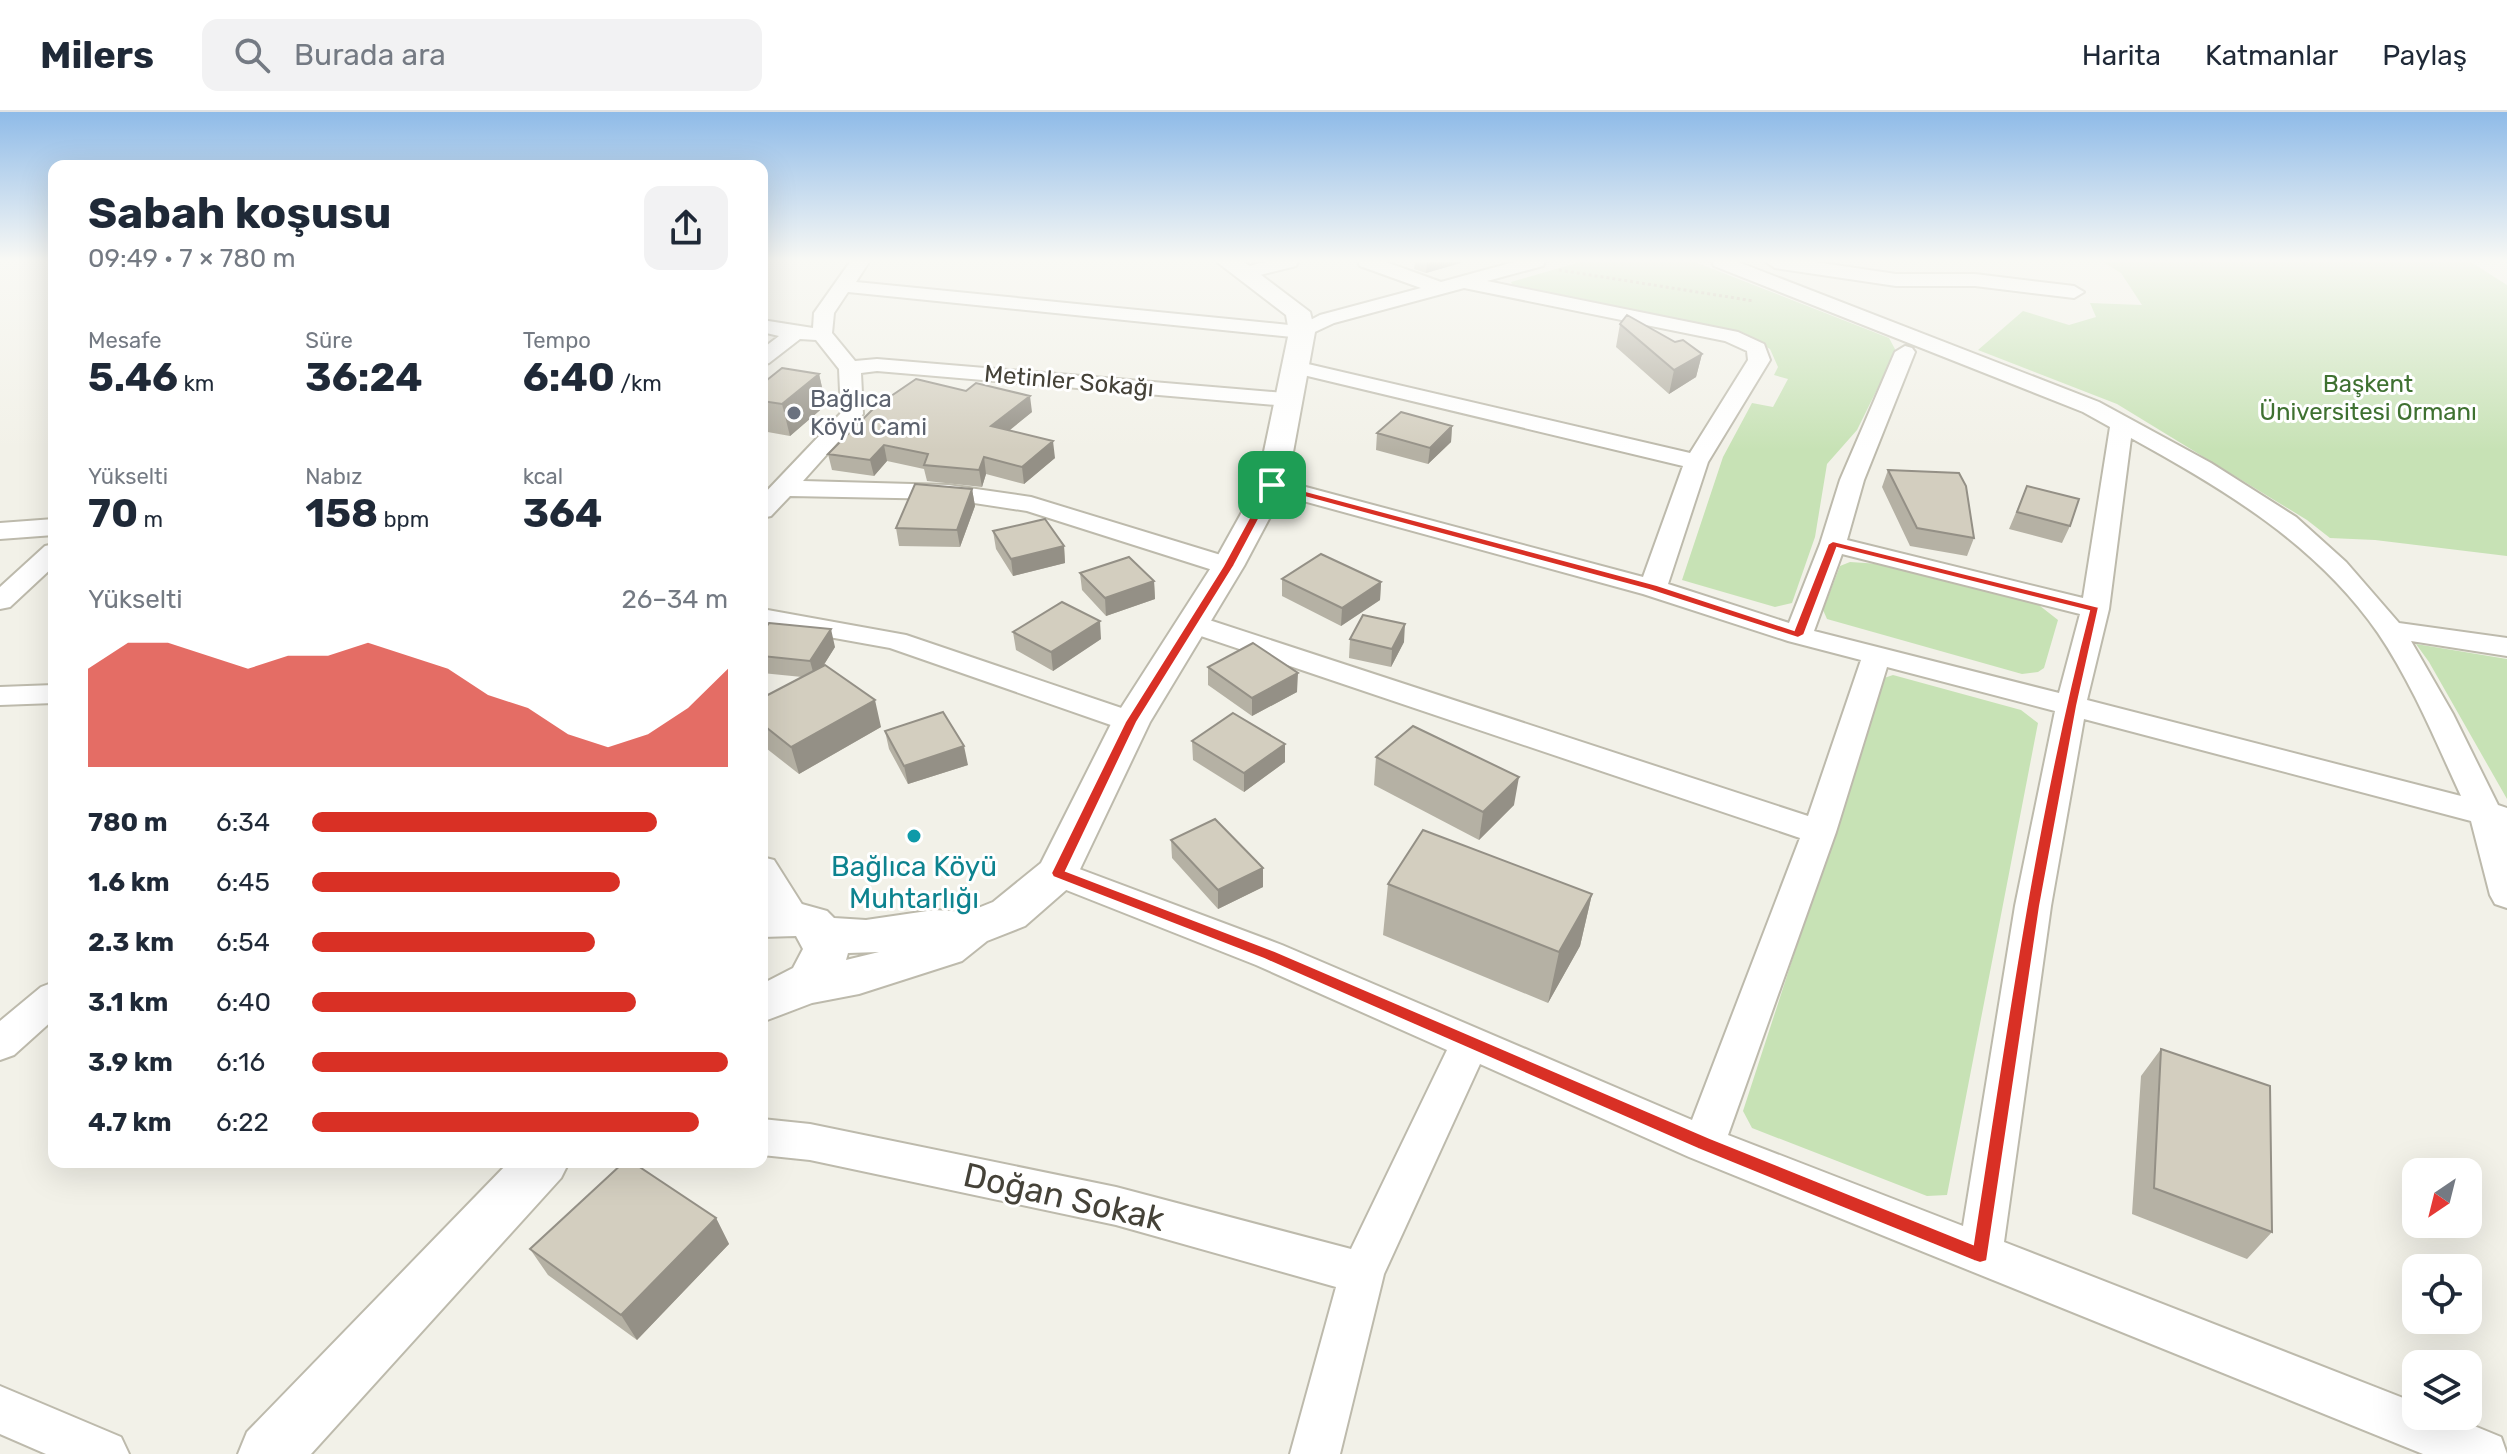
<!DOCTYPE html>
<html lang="tr">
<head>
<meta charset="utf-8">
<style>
  :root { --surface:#fff; --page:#f2f2f3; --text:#1f2937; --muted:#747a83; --line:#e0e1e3; --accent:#d93025 }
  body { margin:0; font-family:Rubik,sans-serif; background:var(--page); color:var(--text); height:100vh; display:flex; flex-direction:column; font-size:30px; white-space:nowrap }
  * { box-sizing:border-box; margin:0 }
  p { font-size:26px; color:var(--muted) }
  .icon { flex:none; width:44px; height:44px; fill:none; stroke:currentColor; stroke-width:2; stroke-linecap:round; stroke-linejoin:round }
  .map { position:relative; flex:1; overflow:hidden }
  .sheet { position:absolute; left:48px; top:48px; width:720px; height:1008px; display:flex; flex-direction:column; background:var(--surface); border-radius:16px; box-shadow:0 8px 32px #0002 }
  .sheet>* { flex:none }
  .needle { width:52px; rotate:215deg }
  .tools { position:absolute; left:2402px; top:1046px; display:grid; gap:16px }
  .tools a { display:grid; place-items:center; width:80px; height:80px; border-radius:16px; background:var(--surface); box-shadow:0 8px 32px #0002; font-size:40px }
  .pin { position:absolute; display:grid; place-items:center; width:68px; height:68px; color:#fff; margin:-34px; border-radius:16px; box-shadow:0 4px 12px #0006 }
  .round { display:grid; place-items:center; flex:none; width:84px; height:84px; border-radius:16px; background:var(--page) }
  .overview { display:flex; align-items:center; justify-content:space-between; height:136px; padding:0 40px }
  h1 { font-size:44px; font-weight:700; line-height:60px }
  .stats { display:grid; grid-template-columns:repeat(3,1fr); gap:12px; height:136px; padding:8px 40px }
  .stats div { display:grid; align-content:center }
  .stats b { font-size:40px; font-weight:700 }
  .stats small { font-size:22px; font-weight:400 }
  .stats p { font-size:22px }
  .chart { height:224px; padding:16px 40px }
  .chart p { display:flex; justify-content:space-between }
  .chart svg { width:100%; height:144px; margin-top:8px; fill:var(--accent); opacity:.7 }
  ul { padding:0 40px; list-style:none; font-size:26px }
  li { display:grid; grid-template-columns:128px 96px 1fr; align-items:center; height:60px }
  li i { height:20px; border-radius:10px; background:var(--accent) }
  header { display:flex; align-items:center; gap:48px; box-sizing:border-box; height:112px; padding:0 40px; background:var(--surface); border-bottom:2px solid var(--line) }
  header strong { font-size:38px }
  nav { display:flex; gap:44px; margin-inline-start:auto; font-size:28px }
  .search { width:560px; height:72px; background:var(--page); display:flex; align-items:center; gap:20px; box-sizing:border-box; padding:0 28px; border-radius:16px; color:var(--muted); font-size:30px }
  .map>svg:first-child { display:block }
</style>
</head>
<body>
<header>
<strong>Milers</strong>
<div class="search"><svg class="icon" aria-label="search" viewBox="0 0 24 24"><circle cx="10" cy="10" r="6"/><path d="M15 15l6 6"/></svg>Burada ara</div>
<nav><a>Harita</a><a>Katmanlar</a><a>Paylaş</a></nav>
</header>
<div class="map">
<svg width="2507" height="1342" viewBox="0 0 2507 1342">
  <rect width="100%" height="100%" fill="#f2f1e8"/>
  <path fill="#c7e2b5" d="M1580 150H1695L1889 226 1896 239 1857 318 1827 352 1815 425 1792 491 1775 495 1682 468 1723 345 1752 291 1773 295 1788 267 1774 263 1778 255 1770 237 1750 226 1515 178 1511 170Z
    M2103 150H2471L2507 173V444L2375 428 2330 426 2307 408 2117 292 1978 238 2023 199 2069 213 2096 205 2090 191 2142 193 2121 161Z
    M1850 450 1880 452 2035 490 2058 508 2044 556 2038 560 2022 562 1827 507 1823 498 1840 454Z
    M2416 532 2507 547V687L2429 550Z
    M1893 563 2021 598 2038 611 1947 1083 1927 1084 1752 1016 1743 999 1884 566Z"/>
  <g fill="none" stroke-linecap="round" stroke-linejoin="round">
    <g stroke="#bdbaac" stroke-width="4">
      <path id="minor" d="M850 150H869L856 170 1299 214 1320 203 1421 176 1360 154 1358 150H1386L1441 170 1514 150H1545L1543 154 1487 169 1738 220 1764 232 1770 248 1708 350 1668 472 1789 511 1820 432 1840 368 1895 240 1905 234 1912 236 1915 240 1864 368 1847 428 2083 486 2110 315 2083 300 1714 154 1712 150H1738L2099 290 2211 351 2296 405 2346 450 2399 511 2507 526V544L2411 529 2453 602 2498 693 2507 696V796L2495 792 2490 783 2471 709 2084 607 2051 794 2004 1130 2416 1291V1304H2450L2501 1325 2507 1342H2423L1689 1045 1480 952 1384 1162 1340 1342H1290L1336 1175 1116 1113 810 1048 762 1043V1007L810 1012 1116 1075 1351 1137 1447 938 1256 853 1046 770 1041 761 1046 752 1058 749 1282 833 1692 1008 1800 726 1183 518 1179 512 1183 506 1193 504 1203 506 1808 704 1861 548 1788 529 1643 482 1263 378 1260 373 1263 368 1272 366 1643 465 1683 354 1295 261 1284 255 1295 249 1690 341 1748 248 1747 239 1725 229 1464 176 1334 211 1302 226 848 180 834 201 832 221 855 249 877 247 1296 282 1299 287 1296 292 1288 294 877 259 861 261 863 302 803 369 948 373 1031 385 1237 448 1241 454 1237 460H1219L1027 399 948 387 790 384 771 404 762 406V384L841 301 839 257 816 228 800 227 769 251 762 253V237L779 224 762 220V208L813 216 814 201ZM2131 326C2224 377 2316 432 2378 521 2412 571 2436 630 2461 684L2087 588 2109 497ZM1842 442 2080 502 2059 581 1814 519ZM1887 555 2055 599 2015 794 1963 1114 1728 1023 1836 720Z
        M1265 150H1298L1296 154 1244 167 1235 161 1237 157Z
        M1766 150H1815L1896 162H1975L2074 174 2084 180 2074 186 1975 174H1896L1775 156Z
        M54 407V423L0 427V411Z
        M54 432V454L10 495 0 497V475L45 434Z
        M762 497 906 523 1142 603 1146 610 1142 617 1131 620 890 536 762 513Z
        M54 573V591L0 593V575Z
        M762 745 774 748 810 805 805 814 792 818 779 814 762 786Z
        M54 870V907L14 943 0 948V909L41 875Z
        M0 1274 121 1325 129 1342H46L0 1322Z"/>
    </g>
    <g stroke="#bdbaac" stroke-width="4">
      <path id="tertiary" d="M1217 150H1244L1310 200 1315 220 1287 373 1244 454 1150 610 1073 772 1025 814 987 829 962 849 859 882 812 891 762 910V872L793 856 803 837 796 824 762 825V791L791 789 827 799 834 806 866 808 934 798 968 800 993 790 1041 751 1112 610 1212 454 1257 373 1289 220 1286 203ZM879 840 846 848 848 841Z
        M509 1050H569L561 1066 311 1342H238L247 1320Z"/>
    </g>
    <path stroke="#bdb79e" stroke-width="3" stroke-dasharray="3 3" stroke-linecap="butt" d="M1559 158 1754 189"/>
    <use href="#minor" fill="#fff" fill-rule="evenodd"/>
    <use href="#tertiary" fill="#fff" fill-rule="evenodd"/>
  </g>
  <path fill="#b5b1a4" d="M1415 150H1464L1426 161 1414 157Z
    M1620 212 1675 230 1702 242 1696 265 1669 282 1616 235Z
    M819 262 826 293 790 324 762 319V272Z
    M1032 300 1009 318 1055 346 1024 372 986 362 982 375 927 369 924 357 887 349 874 364 832 358 828 342Z
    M1452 314 1451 330 1428 352 1376 338 1377 321Z
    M1888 358 1974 426 1967 444 1910 434 1882 375Z
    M2027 374 2070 414 2062 431 2009 417Z
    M972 377 975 394 960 435 899 434 896 416Z
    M993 419 1064 434 1065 451 1013 464 996 437Z
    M1080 461 1154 469 1155 487 1106 504 1082 478Z
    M1282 467 1381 470 1380 488 1341 514 1282 484Z
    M1013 520 1101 527 1053 559 1016 538Z
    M762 521 835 535 823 554 881 615 799 662 762 633V586L802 565 762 561Z
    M1350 527 1404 530 1391 555 1349 546Z
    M1208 555 1297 580 1252 604 1208 573Z
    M885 619 968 653 908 672 889 637Z
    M1192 629 1285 650 1244 680 1193 648Z
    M1376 645 1514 693 1479 728 1374 673Z
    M1171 728 1263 756V775L1218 797 1172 746Z
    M1388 772 1592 782 1580 834 1548 891 1383 823Z
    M2161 937 2272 1120 2247 1147 2132 1102 2141 964Z
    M716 1106 729 1132 637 1228 548 1163 530 1137Z"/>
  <path fill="#949086" d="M1427 150H1464L1426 161Z
    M1702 242 1696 265 1669 282 1674 258Z
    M819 262 826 293 790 324 782 292Z
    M1030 284 1032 300 994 331 991 314Z
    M1452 314 1451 330 1428 352 1430 336Z
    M1053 329 1055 346 1024 372 1022 355Z
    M884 333 887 349 874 364 870 348Z
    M984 345 986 362 982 375 979 358Z
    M972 377 975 394 960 435 957 418Z
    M1064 434 1065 451 1013 464 1011 447Z
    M1154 469 1155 487 1106 504 1105 486Z
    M1381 470 1380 488 1341 514 1342 496Z
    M1100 509 1101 527 1053 559 1051 540Z
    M1405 512 1404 530 1391 555 1392 537Z
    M831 517 835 535 815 567 810 549Z
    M1298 561 1297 580 1252 604V586Z
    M875 588 881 615 799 662 791 635Z
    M1285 632V650L1244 680V661Z
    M964 634 968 653 908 672 904 654Z
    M1519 665 1514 693 1479 728 1483 700Z
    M1263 756V775L1218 797V778Z
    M1592 782 1580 834 1548 891 1559 840Z
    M716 1106 729 1132 637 1228 621 1203Z"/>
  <path fill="#d3cebf" stroke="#949086" stroke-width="2" d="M1627 203 1675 230 1683 228 1702 242 1674 258 1620 212Z
    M782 256 819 262 782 292 762 289V272Z
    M916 267 966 279 976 271 1030 284 991 314 1053 329 1022 355 984 345 979 358 924 353 928 342 884 333 870 348 828 342 875 295Z
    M1401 300 1452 314 1430 336 1377 321Z
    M1888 358 1959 361 1966 374 1974 426 1917 416Z
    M915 372 972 377 957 418 896 416Z
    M2027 374 2079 387 2070 414 2017 400Z
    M1045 407 1064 434 1011 447 993 419Z
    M1321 442 1381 470 1342 496 1282 467Z
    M1129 445 1154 469 1105 486 1080 461Z
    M1062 490 1100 509 1051 540 1013 520Z
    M1363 503 1405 512 1392 537 1350 527Z
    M769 511 831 517 810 549 762 544V521Z
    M1253 531 1298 561 1252 586 1208 555Z
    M825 553 875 588 791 635 762 612V586Z
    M943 600 964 634 904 654 885 619Z
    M1233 601 1285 632 1244 661 1192 629Z
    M1413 614 1519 665 1483 700 1376 645Z
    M1215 707 1263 756 1218 778 1171 728Z
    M1423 718 1592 782 1559 840 1388 772Z
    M2161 937 2270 974 2272 1120 2154 1076Z
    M624 1050H632L716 1106 621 1203 530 1137Z"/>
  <linearGradient id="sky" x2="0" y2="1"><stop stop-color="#8fbbe8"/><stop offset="0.44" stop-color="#f9f9f5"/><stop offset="1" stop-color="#f9f9f5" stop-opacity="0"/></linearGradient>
  <rect width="2507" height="338" fill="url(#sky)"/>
  <path fill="#d93025" stroke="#fff" stroke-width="2" fill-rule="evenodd" d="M1272 370 1657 473 1794 518 1828 432 1833 429 2099 495 2077 594 2040 794 1987 1149 1980 1151 1974 1149 1698 1037 1264 847 1053 765 1051 761 1125 610 1223 454 1267 373ZM1275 377 1649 478 1798 526 1804 523 1837 436 2089 499C2035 707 2006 920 1973 1132L1710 1026 1275 839 1066 759 1137 610 1234 454Z"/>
  <circle fill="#6b7280" stroke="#fff" stroke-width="3" cx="794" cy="301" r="8"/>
  <circle fill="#0f9aa8" stroke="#fff" stroke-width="3" cx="914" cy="724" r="8"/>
  <g text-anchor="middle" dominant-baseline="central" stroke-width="6" stroke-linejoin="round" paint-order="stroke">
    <g font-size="24" fill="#454238" stroke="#fff">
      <text transform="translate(1069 269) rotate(5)">Metinler Sokağı</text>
    </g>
    <g font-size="24" fill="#3f7131" stroke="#fff">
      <text x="2368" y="272">Başkent<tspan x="2368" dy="28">Üniversitesi Ormanı</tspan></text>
    </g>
    <g font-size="24" fill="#5b616d" stroke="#fff" text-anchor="start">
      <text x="810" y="287">Bağlıca<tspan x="810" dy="28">Köyü Cami</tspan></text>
    </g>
    <g font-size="28" fill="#0d838f" stroke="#fff">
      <text x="914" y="754">Bağlıca Köyü<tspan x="914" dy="32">Muhtarlığı</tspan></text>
    </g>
    <g font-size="34" fill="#454238" stroke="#fff">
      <text transform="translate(1064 1085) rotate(13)">Doğan Sokak</text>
    </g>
  </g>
</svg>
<div class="tools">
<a><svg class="needle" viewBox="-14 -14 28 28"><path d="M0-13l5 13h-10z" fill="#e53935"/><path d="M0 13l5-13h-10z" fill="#747a83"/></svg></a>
<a><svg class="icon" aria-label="locate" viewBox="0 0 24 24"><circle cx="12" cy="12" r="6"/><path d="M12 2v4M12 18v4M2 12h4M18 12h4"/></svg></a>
<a><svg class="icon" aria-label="layers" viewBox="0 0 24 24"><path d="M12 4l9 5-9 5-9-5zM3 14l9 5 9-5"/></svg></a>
</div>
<div class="pin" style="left:1272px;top:373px;background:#1e9e55"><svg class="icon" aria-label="arrive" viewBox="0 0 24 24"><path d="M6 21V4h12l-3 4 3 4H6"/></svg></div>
<section class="sheet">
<div class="overview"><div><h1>Sabah koşusu</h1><p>09:49 · 7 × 780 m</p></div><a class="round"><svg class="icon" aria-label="share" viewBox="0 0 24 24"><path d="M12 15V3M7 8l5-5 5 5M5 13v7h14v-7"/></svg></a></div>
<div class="stats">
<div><p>Mesafe</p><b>5.46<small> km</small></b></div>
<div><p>Süre</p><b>36:24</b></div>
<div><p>Tempo</p><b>6:40<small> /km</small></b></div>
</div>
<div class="stats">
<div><p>Yükselti</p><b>70<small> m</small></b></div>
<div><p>Nabız</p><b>158<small> bpm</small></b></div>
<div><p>kcal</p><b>364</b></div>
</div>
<div class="chart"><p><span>Yükselti</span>26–34 m</p>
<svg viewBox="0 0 160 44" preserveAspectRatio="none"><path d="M0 44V14L10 6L20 6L30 10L40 14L50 10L60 10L70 6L80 10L90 14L100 22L110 26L120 34L130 38L140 34L150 26L160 14V44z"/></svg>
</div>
<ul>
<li><b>780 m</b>6:34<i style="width:83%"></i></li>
<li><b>1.6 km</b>6:45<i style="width:74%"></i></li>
<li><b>2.3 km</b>6:54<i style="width:68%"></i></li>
<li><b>3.1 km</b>6:40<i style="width:78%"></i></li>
<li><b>3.9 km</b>6:16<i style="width:100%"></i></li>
<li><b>4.7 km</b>6:22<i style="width:93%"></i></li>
</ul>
</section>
</div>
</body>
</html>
